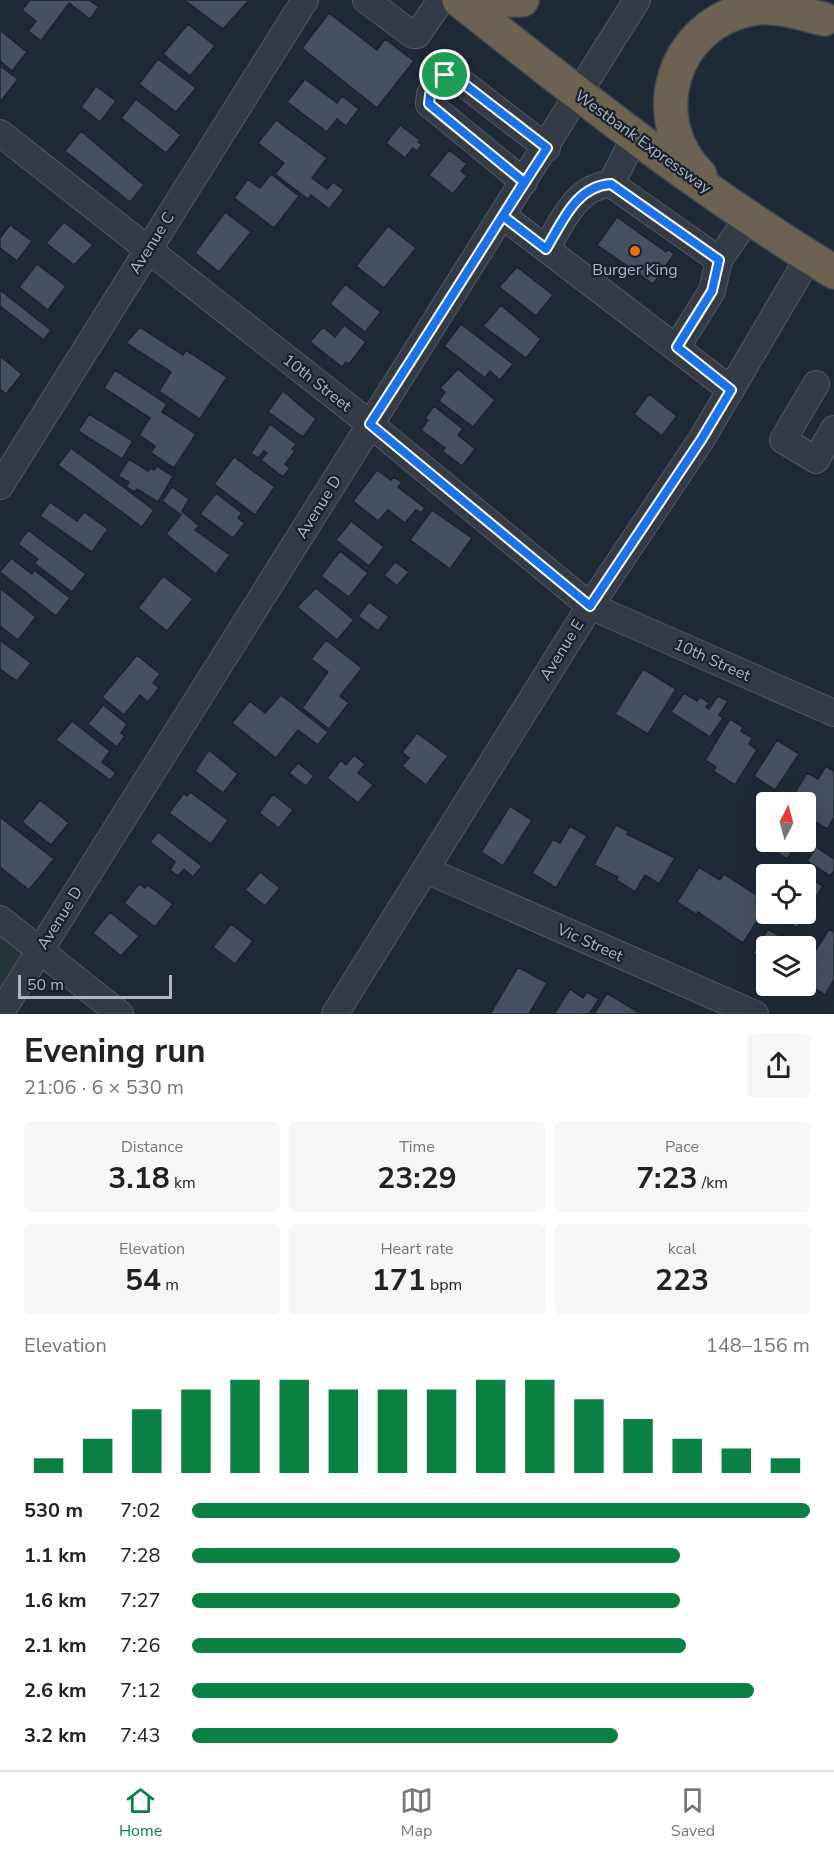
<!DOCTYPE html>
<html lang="en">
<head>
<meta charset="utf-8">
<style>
  :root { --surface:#fff; --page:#f6f6f6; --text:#222; --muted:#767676; --line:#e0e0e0; --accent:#0b8043 }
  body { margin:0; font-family:"Nunito Sans",sans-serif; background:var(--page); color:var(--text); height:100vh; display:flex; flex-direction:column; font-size:22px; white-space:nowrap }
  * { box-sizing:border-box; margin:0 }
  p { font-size:20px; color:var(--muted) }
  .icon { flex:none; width:33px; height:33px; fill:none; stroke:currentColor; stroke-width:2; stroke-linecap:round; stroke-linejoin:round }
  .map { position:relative; height:1014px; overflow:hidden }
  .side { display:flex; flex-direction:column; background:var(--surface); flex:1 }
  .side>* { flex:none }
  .needle { width:39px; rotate:6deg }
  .controls { position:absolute; left:756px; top:792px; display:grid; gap:12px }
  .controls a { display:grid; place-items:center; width:60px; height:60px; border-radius:6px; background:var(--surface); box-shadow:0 6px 24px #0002; font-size:30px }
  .scale { position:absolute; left:18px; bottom:15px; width:154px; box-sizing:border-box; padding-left:6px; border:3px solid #aeb6c3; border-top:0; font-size:16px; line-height:21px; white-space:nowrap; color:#aeb6c3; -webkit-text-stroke:4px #19212b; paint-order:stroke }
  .pin { position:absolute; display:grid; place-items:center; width:51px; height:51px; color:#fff; margin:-26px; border:3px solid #fff; border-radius:50%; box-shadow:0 2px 6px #0007 }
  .round { display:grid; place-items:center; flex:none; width:63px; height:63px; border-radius:6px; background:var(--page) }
  .summary { display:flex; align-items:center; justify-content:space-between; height:102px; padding:0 24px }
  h1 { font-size:33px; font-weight:700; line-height:45px }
  .stats { display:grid; grid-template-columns:repeat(3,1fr); gap:9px; height:102px; padding:6px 24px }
  .stats div { display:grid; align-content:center; border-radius:6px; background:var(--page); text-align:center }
  .stats b { font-size:30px; font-weight:700 }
  .stats small { font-size:16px; font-weight:400 }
  .stats p { font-size:16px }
  .chart { height:168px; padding:12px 24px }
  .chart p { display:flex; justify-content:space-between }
  .chart svg { width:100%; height:108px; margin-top:6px; stroke:var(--accent); stroke-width:6 }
  ul { padding:0 24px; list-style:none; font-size:20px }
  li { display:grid; grid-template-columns:96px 72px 1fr; align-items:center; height:45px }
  li i { height:15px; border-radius:8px; background:var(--accent) }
  .tab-bar { display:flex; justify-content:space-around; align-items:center; height:84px; border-top:2px solid var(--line); background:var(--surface); font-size:16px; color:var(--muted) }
  .tab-bar a { display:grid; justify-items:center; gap:3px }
  .tab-bar .selected { color:var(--accent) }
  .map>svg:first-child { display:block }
</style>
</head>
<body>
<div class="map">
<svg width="834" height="1014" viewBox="0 0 834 1014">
  <rect width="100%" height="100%" fill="#202936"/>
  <path fill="#233638" d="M0 919 40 951 0 1014Z"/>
  <path fill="#475060" stroke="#1b232d" stroke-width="1.5" d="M30 0H89L99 7 90 19 69 3 41 41 28 31 36 21 22 10Z
    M184 0H249L223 29Z
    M329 13 377 50 385 39 414 61 377 108 302 48Z
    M188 24 215 46 190 76 163 54Z
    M0 30 27 52 12 71 0 61Z
    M158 59 196 88 176 112 139 84Z
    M0 66 18 79 1 101 0 100Z
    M305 79 337 103 342 96 359 109 346 126 337 119 327 132 287 102Z
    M96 86 116 101 100 122 81 107Z
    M136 99 181 135 166 153 121 118Z
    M276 120 327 158 312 178 327 189 333 182 344 190 329 209 311 195 308 199 275 174 284 163 258 143Z
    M400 125 420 140 418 142 422 145 417 151 413 148 405 158 386 143Z
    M81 131 144 185 130 202 65 151Z
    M449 150 467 164 461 171 467 176 453 194 429 175Z
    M271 174 299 196 274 228 234 198 248 179 260 188Z
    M225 212 251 232 219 272 195 253Z
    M617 217 666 252 668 249 674 254 653 284 597 245Z
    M64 222 93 245 74 265 46 243Z
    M10 225 32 241 17 261 0 248V238Z
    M388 226 416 248 384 288 356 266Z
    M37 264 66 286 48 310 19 287Z
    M517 267 553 295 536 316 499 287Z
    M345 284 381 312 365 332 330 304Z
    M0 290 51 330 44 340 0 306Z
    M501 305 541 339 526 358 483 326Z
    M461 324 513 364 500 380 490 371 485 378 444 346Z
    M344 325 366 342 349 364 346 362 342 367 310 342 323 327 335 337Z
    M140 327 183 355 186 350 227 377 200 419 159 391 171 372 126 343Z
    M0 356 22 374 6 394 0 389Z
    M458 369 495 400 473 427 439 401 445 392 440 388Z
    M115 370 167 404 162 412 196 434 174 468 151 453 155 446 139 435 150 418 104 388Z
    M283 391 316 419 303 437 268 412Z
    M649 394 677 416 662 436 634 414Z
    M434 406 463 429 458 435 475 449 462 466 442 451 445 448 421 430 428 420 425 418Z
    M89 414 133 441 122 459 78 431Z
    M270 424 296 444 292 449 295 451 285 464 290 468 283 477 261 460 267 453 264 451 258 458 251 453Z
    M71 448 154 510 142 527 58 465Z
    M234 457 275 487 255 515 214 484Z
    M129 459 148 471 150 468 154 470 157 466 173 476 158 502 137 489 135 492 126 487 129 482 118 476Z
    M377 470 391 480 394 477 402 482 398 487 425 508 421 513 416 510 405 523 388 510 378 521 353 501Z
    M172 487 189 499 182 511 199 526 195 530 230 555 216 574 166 534 181 515 162 501Z
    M216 493 242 513 238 518 245 523 233 538 200 514Z
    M50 502 77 521 84 512 108 529 92 552 40 516Z
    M432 510 472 538 450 569 410 540Z
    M351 521 384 547 369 566 336 540Z
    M28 530 86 574 72 592 34 563 38 559 18 544Z
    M340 551 368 573 349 597 321 576Z
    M11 558 32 574 34 570 70 598 56 616 0 572Z
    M395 562 409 572 397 586 384 575Z
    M163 576 193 599 167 631 138 608Z
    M0 588 36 617 18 640 0 626Z
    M316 588 354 620 337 640 297 607Z
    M369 602 389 617 378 631 358 616Z
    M0 640 31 663 17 681 0 669Z
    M326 640 362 668 340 696 349 703 329 729 302 708 328 672 311 659Z
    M137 655 160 674 153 683 159 688 148 702 140 695 124 715 102 697Z
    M643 669 676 689 648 734 615 714Z
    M684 693 697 701 700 697 709 703 706 707 709 709 718 696 728 701 719 715 723 718 710 737 671 712Z
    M281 695 328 732 318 745 298 730 276 758 232 723 250 701 265 713Z
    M103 705 127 724 121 733 125 736 117 747 88 724Z
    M730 719 743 727 741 731 752 738 749 744 757 750 735 785 713 771 716 767 705 760Z
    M72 721 110 751 102 762 116 773 110 780 56 740Z
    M417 733 448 756 426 785 402 766 409 758 402 752Z
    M777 740 799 754 775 790 754 776Z
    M209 750 238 774 223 793 195 771Z
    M354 755 365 764 358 773 373 785 358 803 327 778 341 760 346 765Z
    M298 763 314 776 306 786 289 773Z
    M826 766 834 771V818L827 829 806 816V802L794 794 807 773 818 779Z
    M190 792 228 820 211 844 169 813 184 793 187 796Z
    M273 794 293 810 279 828 259 813Z
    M40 800 69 823 51 845 22 822Z
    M510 806 532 820 503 866 481 852Z
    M0 817 54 859 29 890 0 867Z
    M616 825 628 831 627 834 675 858 659 884 645 875 635 892 616 880 618 877 594 865Z
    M570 826 587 836 556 888 532 873 553 839 560 843Z
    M158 832 202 866 193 877 184 869 178 876 170 870 175 862 150 842Z
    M766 832V842H798L787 859 760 842Z
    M816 847 834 859V871L830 876 807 861Z
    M699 867 720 880 724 874 760 897 756 903 765 909 743 943 698 912 697 915 677 902Z
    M260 872 280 888 265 906 245 890Z
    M806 875 823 886 797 928 774 914H806Z
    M139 884 145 888 148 885 173 904 155 927 124 903Z
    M110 912 139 936 121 956 93 933Z
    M231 924 253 941 235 964 213 947Z
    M768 929 781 937 783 934 795 946H766V961L753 953Z
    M829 929 834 932V980L825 995 806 983V966Z
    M518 967 547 983 529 1014H490Z
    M570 989 583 998 587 992 599 999 589 1014H554Z
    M607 993 641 1014H594Z"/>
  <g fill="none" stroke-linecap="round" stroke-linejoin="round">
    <g stroke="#515964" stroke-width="28">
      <path id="minor" d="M366 0 413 35H417L441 0
        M0 133 370 424 590 606 834 713
        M524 182 429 104 430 94 445 75 451 74 547 148
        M611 184 635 136
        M503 216 731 390
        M546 249C563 221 576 186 611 184L719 260
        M677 347 712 291 719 260 748 218
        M816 384 783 440 816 460 834 429
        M0 486 305 0
        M426 870 755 1014
        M0 919 120 1014
        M0 1014 637 0
        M335 1014 590 606 701 440 809 257"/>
    </g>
    <g stroke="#3e4651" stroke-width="36">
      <path id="highway" d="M459 0C580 96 702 192 834 272
        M489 0H522
        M700 175C644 119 672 24 751 9 775 4 801 14 824 19"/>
    </g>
    <use href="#minor" stroke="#343b47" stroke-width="26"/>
    <use href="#highway" stroke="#6c6251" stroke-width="33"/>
  </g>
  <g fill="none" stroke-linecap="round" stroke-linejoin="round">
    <g stroke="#fff" stroke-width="12">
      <path id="route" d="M445 75 430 94 429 104 524 182C473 263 422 344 370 424L590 606 701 440 731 390 677 347 712 291 719 260 611 184C576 186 563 221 546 249L503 216 547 148 451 74 445 75"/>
    </g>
    <use href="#route" stroke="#1a73e8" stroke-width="8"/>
  </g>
  <circle fill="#e8710a" stroke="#19212b" stroke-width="2" cx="635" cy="251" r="6"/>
  <g text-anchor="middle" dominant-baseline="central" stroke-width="4.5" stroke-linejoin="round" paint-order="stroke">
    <g font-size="16" fill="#aeb6c3" stroke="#19212b">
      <text transform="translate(643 142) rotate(36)">Westbank Expressway</text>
      <text transform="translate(152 243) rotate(-58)">Avenue C</text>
      <text transform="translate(317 383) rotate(38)">10th Street</text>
      <text transform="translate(319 507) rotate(-58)">Avenue D</text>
      <text transform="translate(562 650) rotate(-58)">Avenue E</text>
      <text transform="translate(712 660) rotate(24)">10th Street</text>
      <text transform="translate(60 918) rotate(-58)">Avenue D</text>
      <text transform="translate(590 943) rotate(24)">Vic Street</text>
    </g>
    <g font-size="16" fill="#aeb6c3" stroke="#19212b">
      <text x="635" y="270">Burger King</text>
    </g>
  </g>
</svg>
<div class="controls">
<a><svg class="needle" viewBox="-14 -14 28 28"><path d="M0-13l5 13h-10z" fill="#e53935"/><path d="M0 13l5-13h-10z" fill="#767676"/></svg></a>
<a><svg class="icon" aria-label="locate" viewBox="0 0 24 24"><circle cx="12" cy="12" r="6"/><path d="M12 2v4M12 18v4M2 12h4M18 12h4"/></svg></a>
<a><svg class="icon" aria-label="layers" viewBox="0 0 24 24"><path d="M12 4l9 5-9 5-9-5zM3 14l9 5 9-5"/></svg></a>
</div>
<div class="scale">50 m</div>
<div class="pin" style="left:445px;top:75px;background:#1e9e55"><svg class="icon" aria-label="arrive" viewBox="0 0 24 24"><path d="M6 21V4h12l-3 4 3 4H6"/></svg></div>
</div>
<section class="side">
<div class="summary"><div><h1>Evening run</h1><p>21:06 · 6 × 530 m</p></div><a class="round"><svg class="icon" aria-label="share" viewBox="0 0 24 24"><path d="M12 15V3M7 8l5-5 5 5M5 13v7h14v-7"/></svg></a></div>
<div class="stats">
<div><p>Distance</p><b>3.18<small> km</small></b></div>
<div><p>Time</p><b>23:29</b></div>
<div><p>Pace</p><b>7:23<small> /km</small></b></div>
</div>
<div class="stats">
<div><p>Elevation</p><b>54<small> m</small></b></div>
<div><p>Heart rate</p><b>171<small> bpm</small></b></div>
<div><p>kcal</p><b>223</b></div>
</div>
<div class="chart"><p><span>Elevation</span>148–156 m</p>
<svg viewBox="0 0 160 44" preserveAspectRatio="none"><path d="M5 44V38M15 44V30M25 44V18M35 44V10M45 44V6M55 44V6M65 44V10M75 44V10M85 44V10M95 44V6M105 44V6M115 44V14M125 44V22M135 44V30M145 44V34M155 44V38"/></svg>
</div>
<ul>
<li><b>530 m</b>7:02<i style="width:100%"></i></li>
<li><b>1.1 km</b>7:28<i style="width:79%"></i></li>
<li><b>1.6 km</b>7:27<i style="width:79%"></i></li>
<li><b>2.1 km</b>7:26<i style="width:80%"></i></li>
<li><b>2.6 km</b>7:12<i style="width:91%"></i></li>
<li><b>3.2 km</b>7:43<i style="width:69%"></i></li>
</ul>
</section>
<nav class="tab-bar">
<a class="selected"><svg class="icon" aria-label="home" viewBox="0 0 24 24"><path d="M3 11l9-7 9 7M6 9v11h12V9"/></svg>Home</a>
<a><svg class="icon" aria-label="map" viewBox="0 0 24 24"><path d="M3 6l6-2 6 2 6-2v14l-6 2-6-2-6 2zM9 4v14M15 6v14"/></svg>Map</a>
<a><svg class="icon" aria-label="saved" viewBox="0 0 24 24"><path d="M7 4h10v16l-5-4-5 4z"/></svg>Saved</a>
</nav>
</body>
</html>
